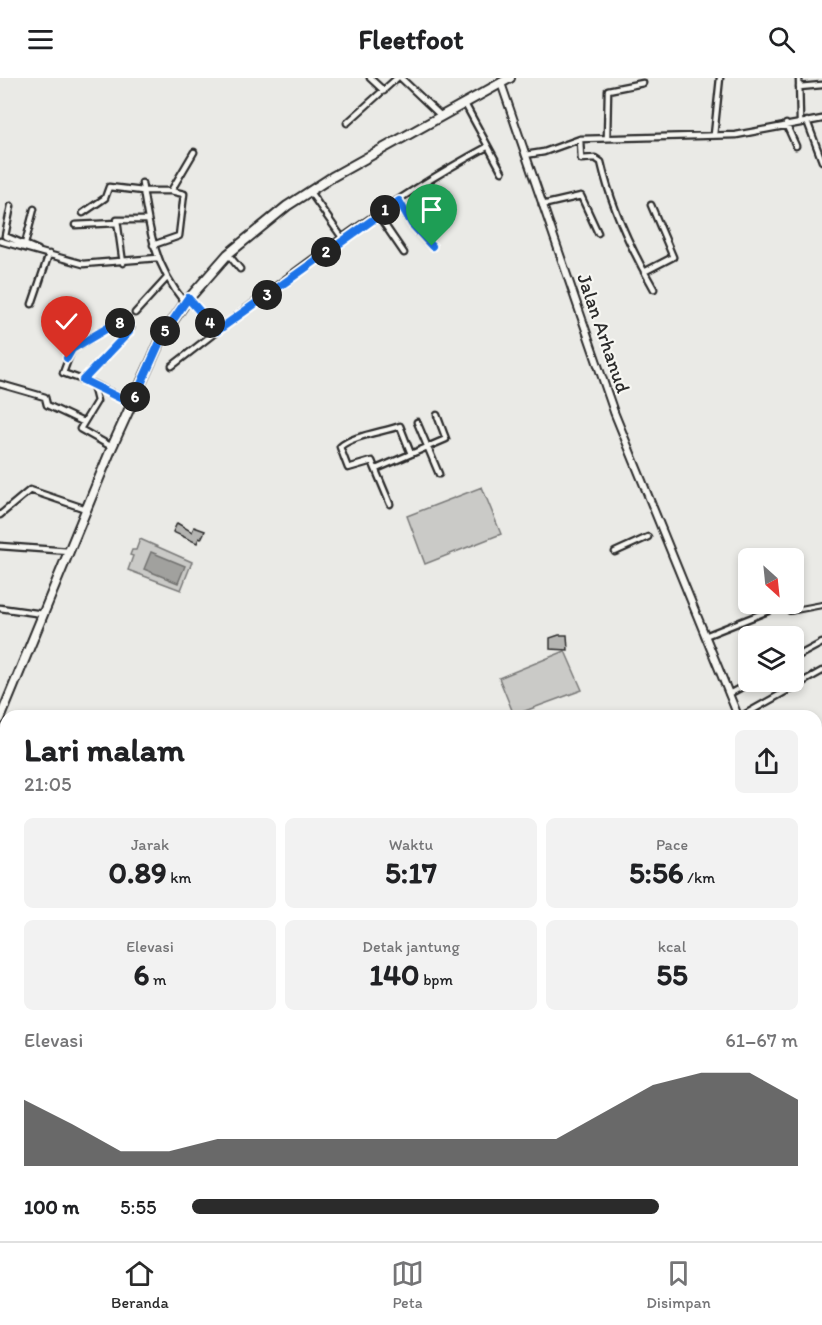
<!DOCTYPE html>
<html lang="id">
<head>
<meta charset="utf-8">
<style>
  :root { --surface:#fff; --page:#f2f2f2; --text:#202124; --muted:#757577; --line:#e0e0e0; --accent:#2b2b2b }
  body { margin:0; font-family:Itim,sans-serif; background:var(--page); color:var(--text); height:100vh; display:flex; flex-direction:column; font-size:22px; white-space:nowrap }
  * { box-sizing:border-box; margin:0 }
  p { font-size:20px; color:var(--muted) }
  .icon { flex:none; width:33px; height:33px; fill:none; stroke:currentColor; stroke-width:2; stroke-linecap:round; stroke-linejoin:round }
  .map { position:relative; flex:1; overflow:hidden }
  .sheet { position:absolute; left:0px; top:632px; width:822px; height:532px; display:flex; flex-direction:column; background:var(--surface); border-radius:18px 18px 0 0; box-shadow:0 3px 9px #0003 }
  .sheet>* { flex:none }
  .needle { width:39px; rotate:153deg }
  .buttons { position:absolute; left:738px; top:470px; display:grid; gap:12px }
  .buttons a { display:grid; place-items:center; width:66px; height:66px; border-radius:9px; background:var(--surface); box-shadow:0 3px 9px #0003; font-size:30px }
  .pin { position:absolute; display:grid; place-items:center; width:51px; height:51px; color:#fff; margin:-62px -26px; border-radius:50% 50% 50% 0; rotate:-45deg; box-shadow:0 0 6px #0007 }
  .pin .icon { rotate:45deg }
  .km { position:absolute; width:30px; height:30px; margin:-15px; border-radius:50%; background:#222; color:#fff; font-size:16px; line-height:30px; text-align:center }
  .round { display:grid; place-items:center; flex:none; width:63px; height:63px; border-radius:9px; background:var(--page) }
  .overview { display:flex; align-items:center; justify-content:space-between; height:102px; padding:0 24px }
  h1 { font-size:33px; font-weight:800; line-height:45px }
  .figures { display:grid; grid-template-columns:repeat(3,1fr); gap:9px; height:102px; padding:6px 24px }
  .figures div { display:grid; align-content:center; border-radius:9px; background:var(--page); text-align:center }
  .figures b { font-size:30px; font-weight:800 }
  .figures small { font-size:16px; font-weight:400 }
  .figures p { font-size:16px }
  .chart { height:168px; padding:12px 24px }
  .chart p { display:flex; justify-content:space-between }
  .chart svg { width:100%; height:108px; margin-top:6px; fill:var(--accent); opacity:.7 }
  ul { padding:0 24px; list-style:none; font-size:20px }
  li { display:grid; grid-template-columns:96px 72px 1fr; align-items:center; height:45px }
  li i { height:15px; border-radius:8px; background:var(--accent) }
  header { display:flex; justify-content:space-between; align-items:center; height:78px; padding:0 24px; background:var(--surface); font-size:27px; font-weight:800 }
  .dock { display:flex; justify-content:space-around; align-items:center; height:84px; border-top:2px solid var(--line); background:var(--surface); font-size:16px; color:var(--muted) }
  .dock a { display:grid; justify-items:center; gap:3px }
  .dock .current { color:var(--accent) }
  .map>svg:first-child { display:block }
</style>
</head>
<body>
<header><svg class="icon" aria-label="menu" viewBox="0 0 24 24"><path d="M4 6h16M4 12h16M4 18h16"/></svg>Fleetfoot<svg class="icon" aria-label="search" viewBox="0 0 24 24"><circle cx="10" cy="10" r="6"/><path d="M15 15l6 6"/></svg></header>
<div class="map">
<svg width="822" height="1163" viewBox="0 0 822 1163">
  <rect width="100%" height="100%" fill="#eaeae6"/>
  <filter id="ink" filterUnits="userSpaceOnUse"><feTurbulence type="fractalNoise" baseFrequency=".0167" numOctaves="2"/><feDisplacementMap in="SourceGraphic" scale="12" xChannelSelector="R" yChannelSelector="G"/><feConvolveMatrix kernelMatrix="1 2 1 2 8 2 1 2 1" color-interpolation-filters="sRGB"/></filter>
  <g filter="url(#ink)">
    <path fill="#cacac7" stroke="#7a7a79" stroke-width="1.5" d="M482 409 501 456 425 486 407 438Z
      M140 461 192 484 181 512 128 492 133 478 130 477 132 472H136Z
      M565 573 582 612 514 637 499 600Z"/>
    <path fill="#a1a19e" stroke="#727270" stroke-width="1.5" d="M151 474 185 488 178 505 144 491Z"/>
    <path fill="#b4b4b1" stroke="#2b2b2b" stroke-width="1.5" d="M177 445 192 454 194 449 205 453 201 461 199 460 197 465 173 454Z
      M559 557H567L568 572 550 571V560Z"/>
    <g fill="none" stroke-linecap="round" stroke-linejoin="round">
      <g stroke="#2b2b2b" stroke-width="8">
        <path id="pedestrian" d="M790 533 822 527"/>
      </g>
      <g stroke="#2b2b2b" stroke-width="9">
        <path id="minor" d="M370 0 384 13
          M401 0 440 37
          M799 0 800 43
          M799 9 822 7
          M464 24 502 94
          M807 43 822 83
          M347 45 397 0
          M786 46 796 68
          M714 57 720 0
          M607 60 608 12 643 5
          M580 61 581 81 595 80 601 84C611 128 632 173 654 211
          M525 77 544 74 580 61 736 57 822 41
          M142 105C149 152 154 187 185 225
          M171 113 194 74
          M310 114 343 161
          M399 123 412 146 432 168
          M542 127 581 118 598 155
          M11 128 5 158 38 172
          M83 135 105 120 109 109 143 113H171L184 116 179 158 153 167
          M378 137 404 175
          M75 147 117 145
          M0 163 83 186 158 180
          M25 166 34 131
          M228 176 240 191
          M123 185 117 142H146
          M644 194 673 179 651 127
          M188 221 217 253
          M32 226 49 176
          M135 235 166 201
          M172 288C273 210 375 129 487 69
          M83 302 129 254 131 250 128 247 116 245 72 271 63 295 94 306 131 325
          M0 306 45 319 47 327 83 344
          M94 311 97 323 80 351 112 369
          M417 344 439 396
          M376 391 446 361 437 337
          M390 426 372 383 348 390 340 369C351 358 383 354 400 348L411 376
          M0 437 30 412 86 431
          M0 468 69 473
          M615 474 648 459
          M0 530 43 536
          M705 558 768 533
          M794 580 822 565
          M729 616 753 603
          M742 638 822 593
          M816 811 822 826
          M816 834 822 845
          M0 876 6 879
          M816 885V886
          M396 1158 404 1163
          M496 1163 500 1158"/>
      </g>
      <g stroke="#2b2b2b" stroke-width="10">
        <path id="tertiary" d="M501 5 614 334 738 638
          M816 678 822 675
          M384 1163 388 1158"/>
      </g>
      <g stroke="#2b2b2b" stroke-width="12">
        <path id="primary" d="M0 641 112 369 163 257 185 225 228 176 287 128 332 99 510 0"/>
      </g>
      <use href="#pedestrian" stroke="#f6f6f2" stroke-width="4"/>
      <use href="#minor" stroke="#f6f6f2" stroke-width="4.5"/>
      <use href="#tertiary" stroke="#f6f6f2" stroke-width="6"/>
      <use href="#primary" stroke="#f6f6f2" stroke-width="8"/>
    </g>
  </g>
  <g fill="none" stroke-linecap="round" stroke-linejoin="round" filter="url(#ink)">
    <g stroke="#fff" stroke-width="12">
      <path id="route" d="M67 280 72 271 116 245 130 248 129 254 83 302 132 326 163 257 188 220 217 253 399 123 412 146 432 168"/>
    </g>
    <use href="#route" stroke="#1a73e8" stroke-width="8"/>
  </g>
  <g text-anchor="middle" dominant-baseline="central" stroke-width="4.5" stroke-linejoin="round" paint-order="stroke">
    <g font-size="20" fill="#2b2b2b" stroke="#f6f6f2">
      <text transform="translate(604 255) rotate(71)">Jalan Arhanud</text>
    </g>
  </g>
</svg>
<div class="buttons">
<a><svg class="needle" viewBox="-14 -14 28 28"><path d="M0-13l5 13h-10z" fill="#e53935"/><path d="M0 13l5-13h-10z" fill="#757577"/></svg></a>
<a><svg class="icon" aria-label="layers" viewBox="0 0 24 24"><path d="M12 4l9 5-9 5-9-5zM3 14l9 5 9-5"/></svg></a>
</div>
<div class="pin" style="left:432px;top:168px;background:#1e9e55"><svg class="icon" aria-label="arrive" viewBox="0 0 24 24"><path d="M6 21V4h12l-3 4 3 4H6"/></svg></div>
<div class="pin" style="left:67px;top:280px;background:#d93025"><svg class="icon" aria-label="check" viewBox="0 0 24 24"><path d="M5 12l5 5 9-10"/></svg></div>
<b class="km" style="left:385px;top:132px">1</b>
<b class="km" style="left:326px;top:174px">2</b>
<b class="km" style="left:267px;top:217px">3</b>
<b class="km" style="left:210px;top:245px">4</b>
<b class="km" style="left:165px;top:253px">5</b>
<b class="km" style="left:135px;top:319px">6</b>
<b class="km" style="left:120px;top:245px">8</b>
<section class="sheet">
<div class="overview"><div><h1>Lari malam</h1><p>21:05</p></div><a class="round"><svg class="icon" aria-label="share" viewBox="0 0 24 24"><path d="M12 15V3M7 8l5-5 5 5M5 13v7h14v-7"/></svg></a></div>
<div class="figures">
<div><p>Jarak</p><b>0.89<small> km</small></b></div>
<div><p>Waktu</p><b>5:17</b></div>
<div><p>Pace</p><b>5:56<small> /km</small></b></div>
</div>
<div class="figures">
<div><p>Elevasi</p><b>6<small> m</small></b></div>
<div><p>Detak jantung</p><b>140<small> bpm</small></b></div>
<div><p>kcal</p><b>55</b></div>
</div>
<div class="chart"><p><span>Elevasi</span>61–67 m</p>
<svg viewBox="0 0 160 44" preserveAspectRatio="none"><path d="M0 44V17L10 27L20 38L30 38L40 33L50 33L60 33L70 33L80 33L90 33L100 33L110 33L120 22L130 11L140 6L150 6L160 17V44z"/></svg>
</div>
<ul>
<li><b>100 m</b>5:55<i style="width:77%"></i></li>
</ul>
</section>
</div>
<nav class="dock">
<a class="current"><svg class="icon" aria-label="home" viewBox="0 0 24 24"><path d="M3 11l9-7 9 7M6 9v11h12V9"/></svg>Beranda</a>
<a><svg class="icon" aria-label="map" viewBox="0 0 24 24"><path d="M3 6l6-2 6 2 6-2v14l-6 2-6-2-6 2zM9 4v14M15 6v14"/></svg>Peta</a>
<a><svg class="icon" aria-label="saved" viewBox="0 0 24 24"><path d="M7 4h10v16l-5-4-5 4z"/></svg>Disimpan</a>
</nav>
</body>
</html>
